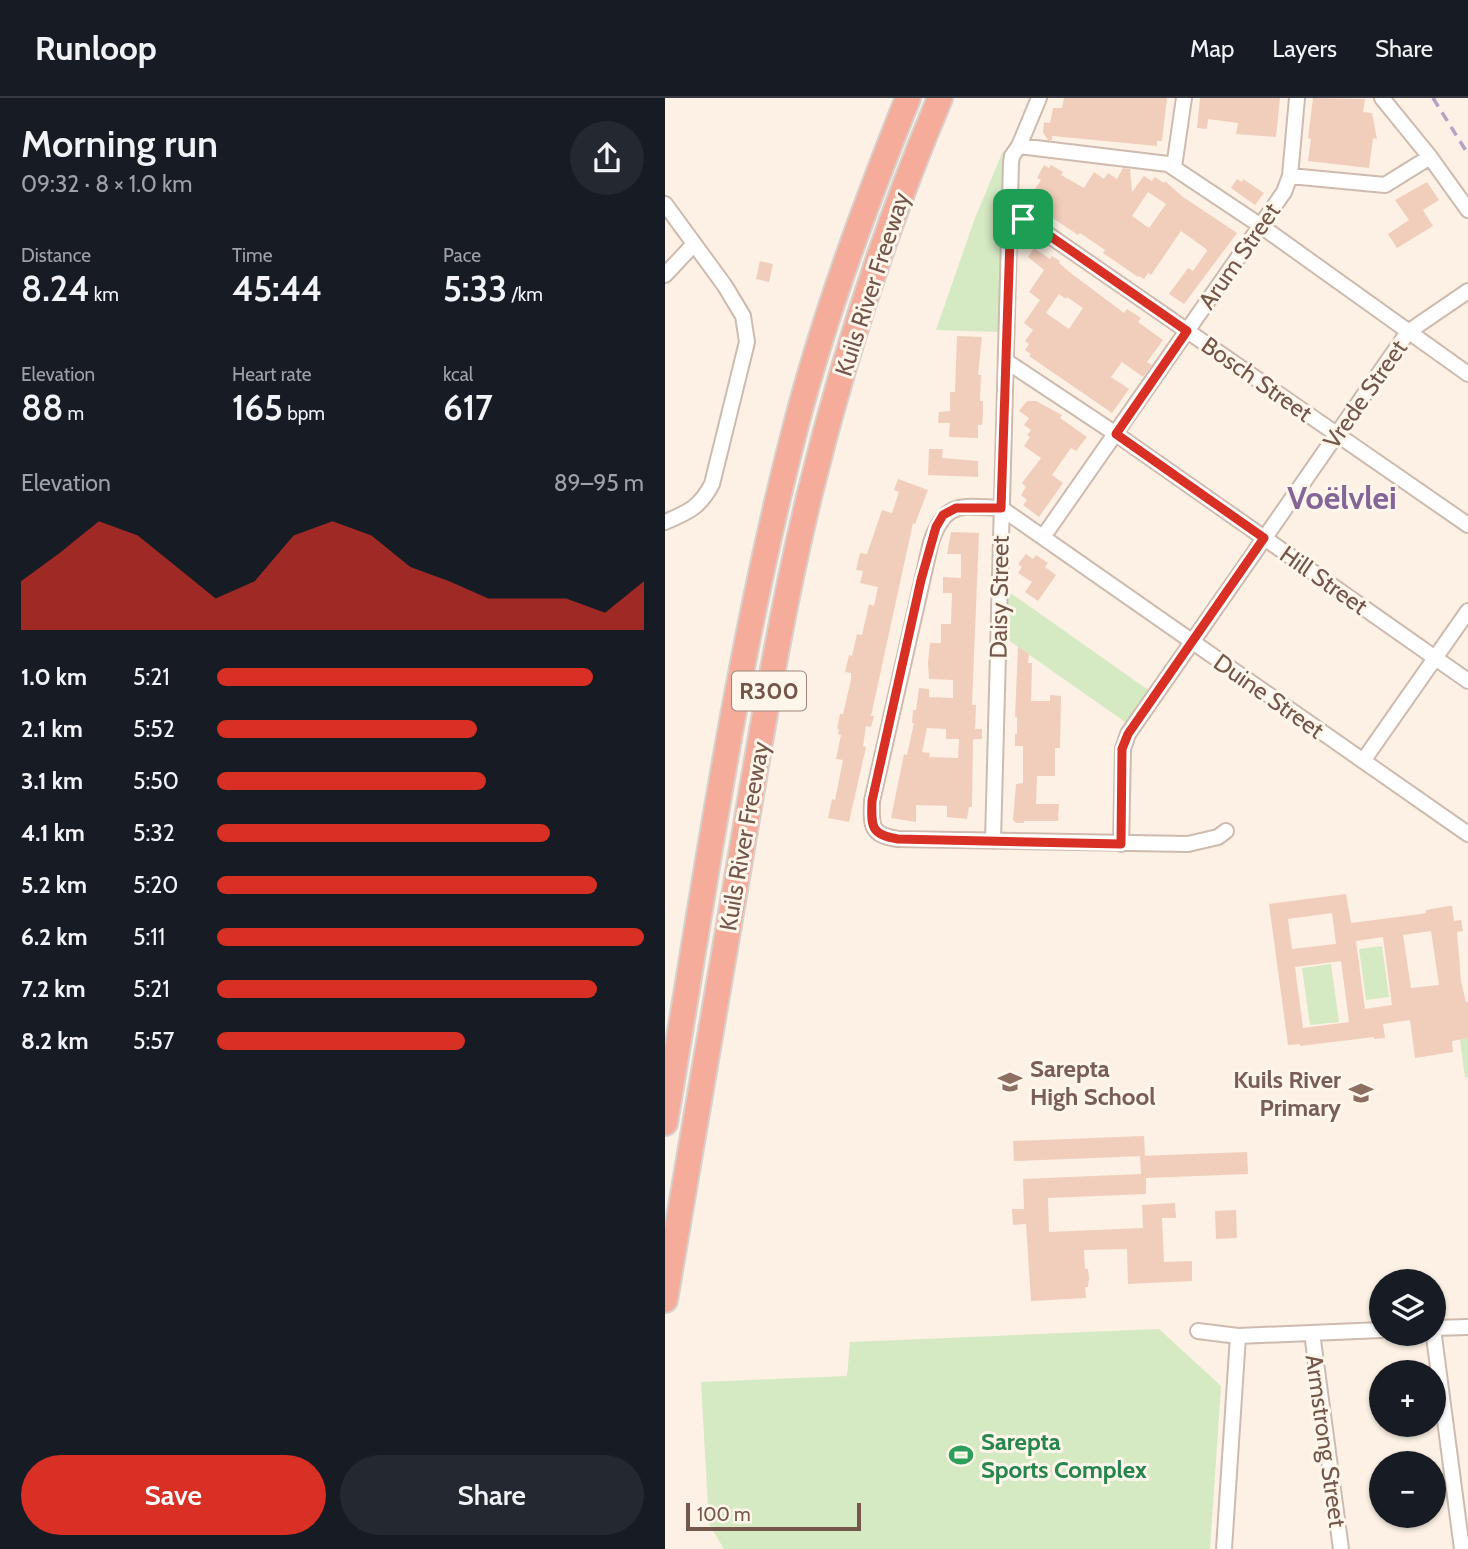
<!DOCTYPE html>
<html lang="en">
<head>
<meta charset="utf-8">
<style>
  :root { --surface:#171b24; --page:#242831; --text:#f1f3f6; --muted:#9ea1a6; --line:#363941; --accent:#d93025 }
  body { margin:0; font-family:Cabin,sans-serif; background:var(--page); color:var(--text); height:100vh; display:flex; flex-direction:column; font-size:26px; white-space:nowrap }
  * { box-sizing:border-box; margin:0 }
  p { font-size:23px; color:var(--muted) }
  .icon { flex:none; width:38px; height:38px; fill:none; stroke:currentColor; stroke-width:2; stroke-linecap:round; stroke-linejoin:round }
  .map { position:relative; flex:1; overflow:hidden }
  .side { display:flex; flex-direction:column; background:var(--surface); width:665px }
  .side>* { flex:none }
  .fabs { position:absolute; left:704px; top:1171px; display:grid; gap:14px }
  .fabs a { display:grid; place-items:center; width:77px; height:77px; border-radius:50%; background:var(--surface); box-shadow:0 2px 5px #0004; font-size:35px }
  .scale { position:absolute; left:21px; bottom:18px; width:175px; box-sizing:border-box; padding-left:7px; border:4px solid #74564a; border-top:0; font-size:19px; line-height:24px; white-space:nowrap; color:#74564a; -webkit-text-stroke:5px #fff5ea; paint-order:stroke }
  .pin { position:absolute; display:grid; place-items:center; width:60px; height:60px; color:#fff; margin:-30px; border-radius:14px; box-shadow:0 4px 10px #0006 }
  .round { display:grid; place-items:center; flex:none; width:74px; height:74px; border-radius:37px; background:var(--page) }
  .head { display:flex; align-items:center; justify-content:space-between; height:119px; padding:0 21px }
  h1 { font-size:38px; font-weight:600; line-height:52px }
  .figures { display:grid; grid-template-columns:repeat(3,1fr); gap:10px; height:119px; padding:7px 21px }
  .figures div { display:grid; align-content:center }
  .figures b { font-size:35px; font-weight:600 }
  .figures small { font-size:19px; font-weight:400 }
  .figures p { font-size:19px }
  .chart { height:196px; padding:14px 21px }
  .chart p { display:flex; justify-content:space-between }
  .chart svg { width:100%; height:126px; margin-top:7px; fill:var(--accent); opacity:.7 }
  .action { display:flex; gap:14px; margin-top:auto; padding:14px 21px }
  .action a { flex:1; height:80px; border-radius:42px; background:var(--accent); color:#fff; font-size:28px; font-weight:600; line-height:80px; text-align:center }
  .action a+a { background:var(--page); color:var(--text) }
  ul { padding:0 21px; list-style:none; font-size:23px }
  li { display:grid; grid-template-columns:112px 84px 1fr; align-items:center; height:52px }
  li i { height:18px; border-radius:9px; background:var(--accent) }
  header { display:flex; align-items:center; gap:42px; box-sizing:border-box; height:98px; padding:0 35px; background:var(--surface); border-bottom:2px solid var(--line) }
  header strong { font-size:33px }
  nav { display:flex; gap:38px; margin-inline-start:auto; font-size:24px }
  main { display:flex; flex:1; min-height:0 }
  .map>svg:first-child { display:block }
</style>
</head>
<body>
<header>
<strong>Runloop</strong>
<nav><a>Map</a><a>Layers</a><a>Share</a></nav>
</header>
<main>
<section class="side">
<div class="head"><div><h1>Morning run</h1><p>09:32 · 8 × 1.0 km</p></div><a class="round"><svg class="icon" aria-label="share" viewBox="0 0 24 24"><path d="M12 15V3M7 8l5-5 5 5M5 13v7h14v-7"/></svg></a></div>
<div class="figures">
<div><p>Distance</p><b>8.24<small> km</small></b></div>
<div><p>Time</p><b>45:44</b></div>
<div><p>Pace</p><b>5:33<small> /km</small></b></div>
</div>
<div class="figures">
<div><p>Elevation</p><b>88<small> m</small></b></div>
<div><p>Heart rate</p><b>165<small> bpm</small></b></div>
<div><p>kcal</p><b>617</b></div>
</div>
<div class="chart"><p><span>Elevation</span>89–95 m</p>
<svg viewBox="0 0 160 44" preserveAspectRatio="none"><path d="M0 44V27L10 17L20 6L30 11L40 22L50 33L60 27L70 11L80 6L90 11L100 22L110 27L120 33L130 33L140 33L150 38L160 27V44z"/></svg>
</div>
<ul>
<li><b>1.0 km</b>5:21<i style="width:88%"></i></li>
<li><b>2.1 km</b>5:52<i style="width:61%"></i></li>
<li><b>3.1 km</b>5:50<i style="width:63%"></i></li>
<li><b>4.1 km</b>5:32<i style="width:78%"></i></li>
<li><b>5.2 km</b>5:20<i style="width:89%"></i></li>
<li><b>6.2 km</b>5:11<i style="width:100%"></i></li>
<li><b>7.2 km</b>5:21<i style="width:89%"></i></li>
<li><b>8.2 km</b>5:57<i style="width:58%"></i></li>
</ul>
<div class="action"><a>Save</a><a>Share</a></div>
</section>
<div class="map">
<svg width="803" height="1451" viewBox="0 0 803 1451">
  <rect width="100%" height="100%" fill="#fcf1e4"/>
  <path fill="#d5e9c3" d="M338 53H341L336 234 271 232 310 120Z
    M340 491 486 594 463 626 339 539Z
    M717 848 724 899 701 902 694 851Z
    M666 866 674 924 645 927 637 870Z
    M803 940V979L800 980 795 941Z
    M494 1231 556 1288 545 1451H59L44 1426 36 1284 182 1278 185 1244Z"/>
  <path fill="#f1cdbc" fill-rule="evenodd" d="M399 0H502L497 43H492V48L387 38V42H383L378 34 379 24 385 25 388 10H397Z
    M535 0H615L611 39 571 36 573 25 543 21 542 31 532 30Z
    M648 0 700 1 698 14 707 15 712 41 708 40 704 70 643 63 646 41 643 40Z
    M379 67 384 70 386 67 398 74 396 77 419 90 429 74 439 81 443 75 452 81 458 70 465 71 467 94 479 78 487 83 490 79 499 85 500 83 518 99 572 135 519 206 504 196 523 170 528 173 542 153 541 151 516 133 486 177 483 175 479 181 474 178 473 179 438 155 440 152 415 135 413 137 362 103 376 82 372 80ZM483 94 501 106 484 130 467 118Z
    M572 81 577 84 578 81 599 95 590 107 566 90Z
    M762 84 774 102 758 112 768 128 732 150 723 136 744 122 730 102Z
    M369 150 385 161 387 158 395 163 394 165 407 176 459 215 462 211 476 220 473 224 498 242 482 264 487 267 478 279 457 264 446 279 464 291 447 315 364 258 366 256 360 252 364 246 360 243 368 232 359 225 375 202 364 194 379 172 363 159ZM394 196 401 201 402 199 418 210 404 231 381 215Z
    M95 163 108 166 104 184 91 181Z
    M292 238 317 239 313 277H316L315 303H318V315L317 327H313V340L284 339 285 325H273L274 314 285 313V294H290Z
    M362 303H371L397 317 395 320 422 339 411 353 406 350 387 377 398 385 374 419 358 407 362 402 356 397 361 389 357 385 376 360 359 348 365 339 362 337 366 332 359 327 364 320 354 313Z
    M264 351H278L277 360 313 363V379L263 377Z
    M233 381 263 392 250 426 248 425 206 618H209L206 629 201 628 198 648 201 649 184 724 163 720 167 701 170 702 178 662 171 661 176 637 173 636 174 631H172L175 616H178L186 582V575L180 574 184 557 187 558 192 536 197 537 204 506 209 508 213 489 195 485 198 473 191 472 195 455 202 456 217 412 227 415 234 394 229 392Z
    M286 434 314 435 307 607H311L310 631H317V641H308L307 709H304L302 721 282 719V708L251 707V724L226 720 239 656 242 657 249 625H247L248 612H251L254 590 264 591V599L288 600V582L264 581 263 564 265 545H276V526H286L287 495H278V479L296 480V456H282ZM262 630 281 631V641H294L293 660 264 659 265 655 257 654Z
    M361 456 368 461 371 457 383 465 380 469 391 477 373 503 360 494 367 484 353 475 357 469 353 466Z
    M353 549 364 556 363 565H367L366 603H385V597L396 598 395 650H390V678H372L371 706H394L393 723H359V725H351L348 722 351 686 358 685V648H350V636H352V619H350Z
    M681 796 686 825 756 816 761 815V812L784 808H787L789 823 796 822 798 833 792 834 796 883 801 904H803V940L787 943 788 954 750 960 745 922 718 926 720 940 709 941V939L635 948V946L623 947 604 806ZM667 815 671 846 627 851 623 821ZM766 833 774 887 746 890 738 837ZM718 839 727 907 700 911 691 843ZM676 863 684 924 638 930 630 869Z
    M479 1038 480 1058 349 1063 348 1043Z
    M582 1054 583 1076 481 1080V1096L383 1100 384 1134 478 1130 477 1107 510 1105 511 1120H497L499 1164 527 1163V1183L463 1186 462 1151 419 1152 420 1171H423L424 1180 423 1189H420L421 1200 366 1203 361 1126 348 1127 347 1111H359L358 1081 476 1076 475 1058Z
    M571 1112 572 1140 551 1141 550 1113Z"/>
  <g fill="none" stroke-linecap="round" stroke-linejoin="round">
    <g stroke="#cfbaae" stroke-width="18">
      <path id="street" d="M717 0 765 59 803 112
        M354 48 503 66 596 128 803 276
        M509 69 519 0
        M625 78 720 87 765 59
        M0 106 60 188 78 218 82 244 47 386C35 409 24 414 0 424
        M346 111 803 427
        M0 177 29 146
        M341 263 451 336 803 583
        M378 439 619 94 625 78 632 0
        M698 663 803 513
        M561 733 553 739 523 746 233 741C206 737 206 729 207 703L266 444C281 401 297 409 336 410L803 736
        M328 743 346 65 347 58 354 48 374 0
        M456 746 458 651 463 636 743 234 803 193
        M768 1230 803 1229
        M768 1231 797 1451
        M533 1233 573 1238 716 1232
        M647 1235 676 1451
        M559 1451 573 1238"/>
    </g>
    <g stroke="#d8d0cc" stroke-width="28">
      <path id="highway" d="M0 1025C39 794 71 559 130 331 159 218 200 108 243 0
        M0 1202C24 1061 48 920 72 780 94 651 114 522 145 395 178 260 221 128 275 0"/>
    </g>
    <use href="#street" stroke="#fff" stroke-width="14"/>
    <use href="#highway" stroke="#f5ac9b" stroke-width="24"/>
    <path stroke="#b3a3c5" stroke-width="3.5" stroke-dasharray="10 7" stroke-linecap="butt" d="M768 0 803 56"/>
  </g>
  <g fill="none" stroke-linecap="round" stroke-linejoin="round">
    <g stroke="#fff" stroke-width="14">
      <path id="route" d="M346 111 522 233 451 336 599 440 463 636 457 651 456 746 233 741C206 737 206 729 207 703L256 482 271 429 278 417 291 410H336Z"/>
    </g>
    <use href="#route" stroke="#d93025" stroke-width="9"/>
  </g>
  <defs>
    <g id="school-bare" transform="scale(1.89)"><path d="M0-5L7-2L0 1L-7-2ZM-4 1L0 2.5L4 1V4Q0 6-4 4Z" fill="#8d6e63" stroke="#fff5ea" stroke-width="2.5" paint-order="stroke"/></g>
    <g id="stadium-bare" transform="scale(1.89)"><path d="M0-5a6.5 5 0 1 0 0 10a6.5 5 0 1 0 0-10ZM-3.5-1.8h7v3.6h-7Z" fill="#2e9e5b" stroke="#fff5ea" stroke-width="2.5" paint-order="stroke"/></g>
  </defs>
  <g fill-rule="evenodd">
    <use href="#school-bare" x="345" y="984"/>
    <use href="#school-bare" x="696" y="995"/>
    <use href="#stadium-bare" x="296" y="1357"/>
  </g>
  <g text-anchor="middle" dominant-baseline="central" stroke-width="6" stroke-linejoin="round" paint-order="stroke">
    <rect fill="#fff5ea" stroke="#9e867a" stroke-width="2" x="67" y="573.5" width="74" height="39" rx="5"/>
    <g font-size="23" font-weight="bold" fill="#74564a">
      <text x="104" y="593">R300</text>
    </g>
    <g font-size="24" fill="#74564a" stroke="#fff5ea">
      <text transform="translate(574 158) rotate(-55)">Arum Street</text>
      <text transform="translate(207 186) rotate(-72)">Kuils River Freeway</text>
      <text transform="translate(592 281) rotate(35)">Bosch Street</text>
      <text transform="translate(700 296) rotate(-55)">Vrede Street</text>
      <text transform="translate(659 482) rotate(35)">Hill Street</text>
      <text transform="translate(334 499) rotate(-89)">Daisy Street</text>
      <text transform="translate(604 598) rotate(35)">Duine Street</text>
      <text transform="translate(79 738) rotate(-80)">Kuils River Freeway</text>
      <text transform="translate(661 1343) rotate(82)">Armstrong Street</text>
    </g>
    <g font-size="24" font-weight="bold" fill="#785e54" stroke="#fff5ea" text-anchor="start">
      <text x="365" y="970">Sarepta<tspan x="365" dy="28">High School</tspan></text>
      <text x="676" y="981" text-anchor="end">Kuils River<tspan x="676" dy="28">Primary</tspan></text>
    </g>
    <g font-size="24" font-weight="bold" fill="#27864d" stroke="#fff5ea" text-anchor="start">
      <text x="316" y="1343">Sarepta<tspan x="316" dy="28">Sports Complex</tspan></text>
    </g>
    <g font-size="32" font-weight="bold" fill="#836597" stroke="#fff5ea">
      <text x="677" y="399">Voëlvlei</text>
    </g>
  </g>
</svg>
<div class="fabs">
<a><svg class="icon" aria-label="layers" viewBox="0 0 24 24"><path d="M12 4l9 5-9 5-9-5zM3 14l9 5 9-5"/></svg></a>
<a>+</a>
<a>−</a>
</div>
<div class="scale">100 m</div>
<div class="pin" style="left:358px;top:121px;background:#1e9e55"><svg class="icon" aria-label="arrive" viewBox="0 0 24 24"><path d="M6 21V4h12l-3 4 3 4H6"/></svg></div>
</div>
</main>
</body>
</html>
